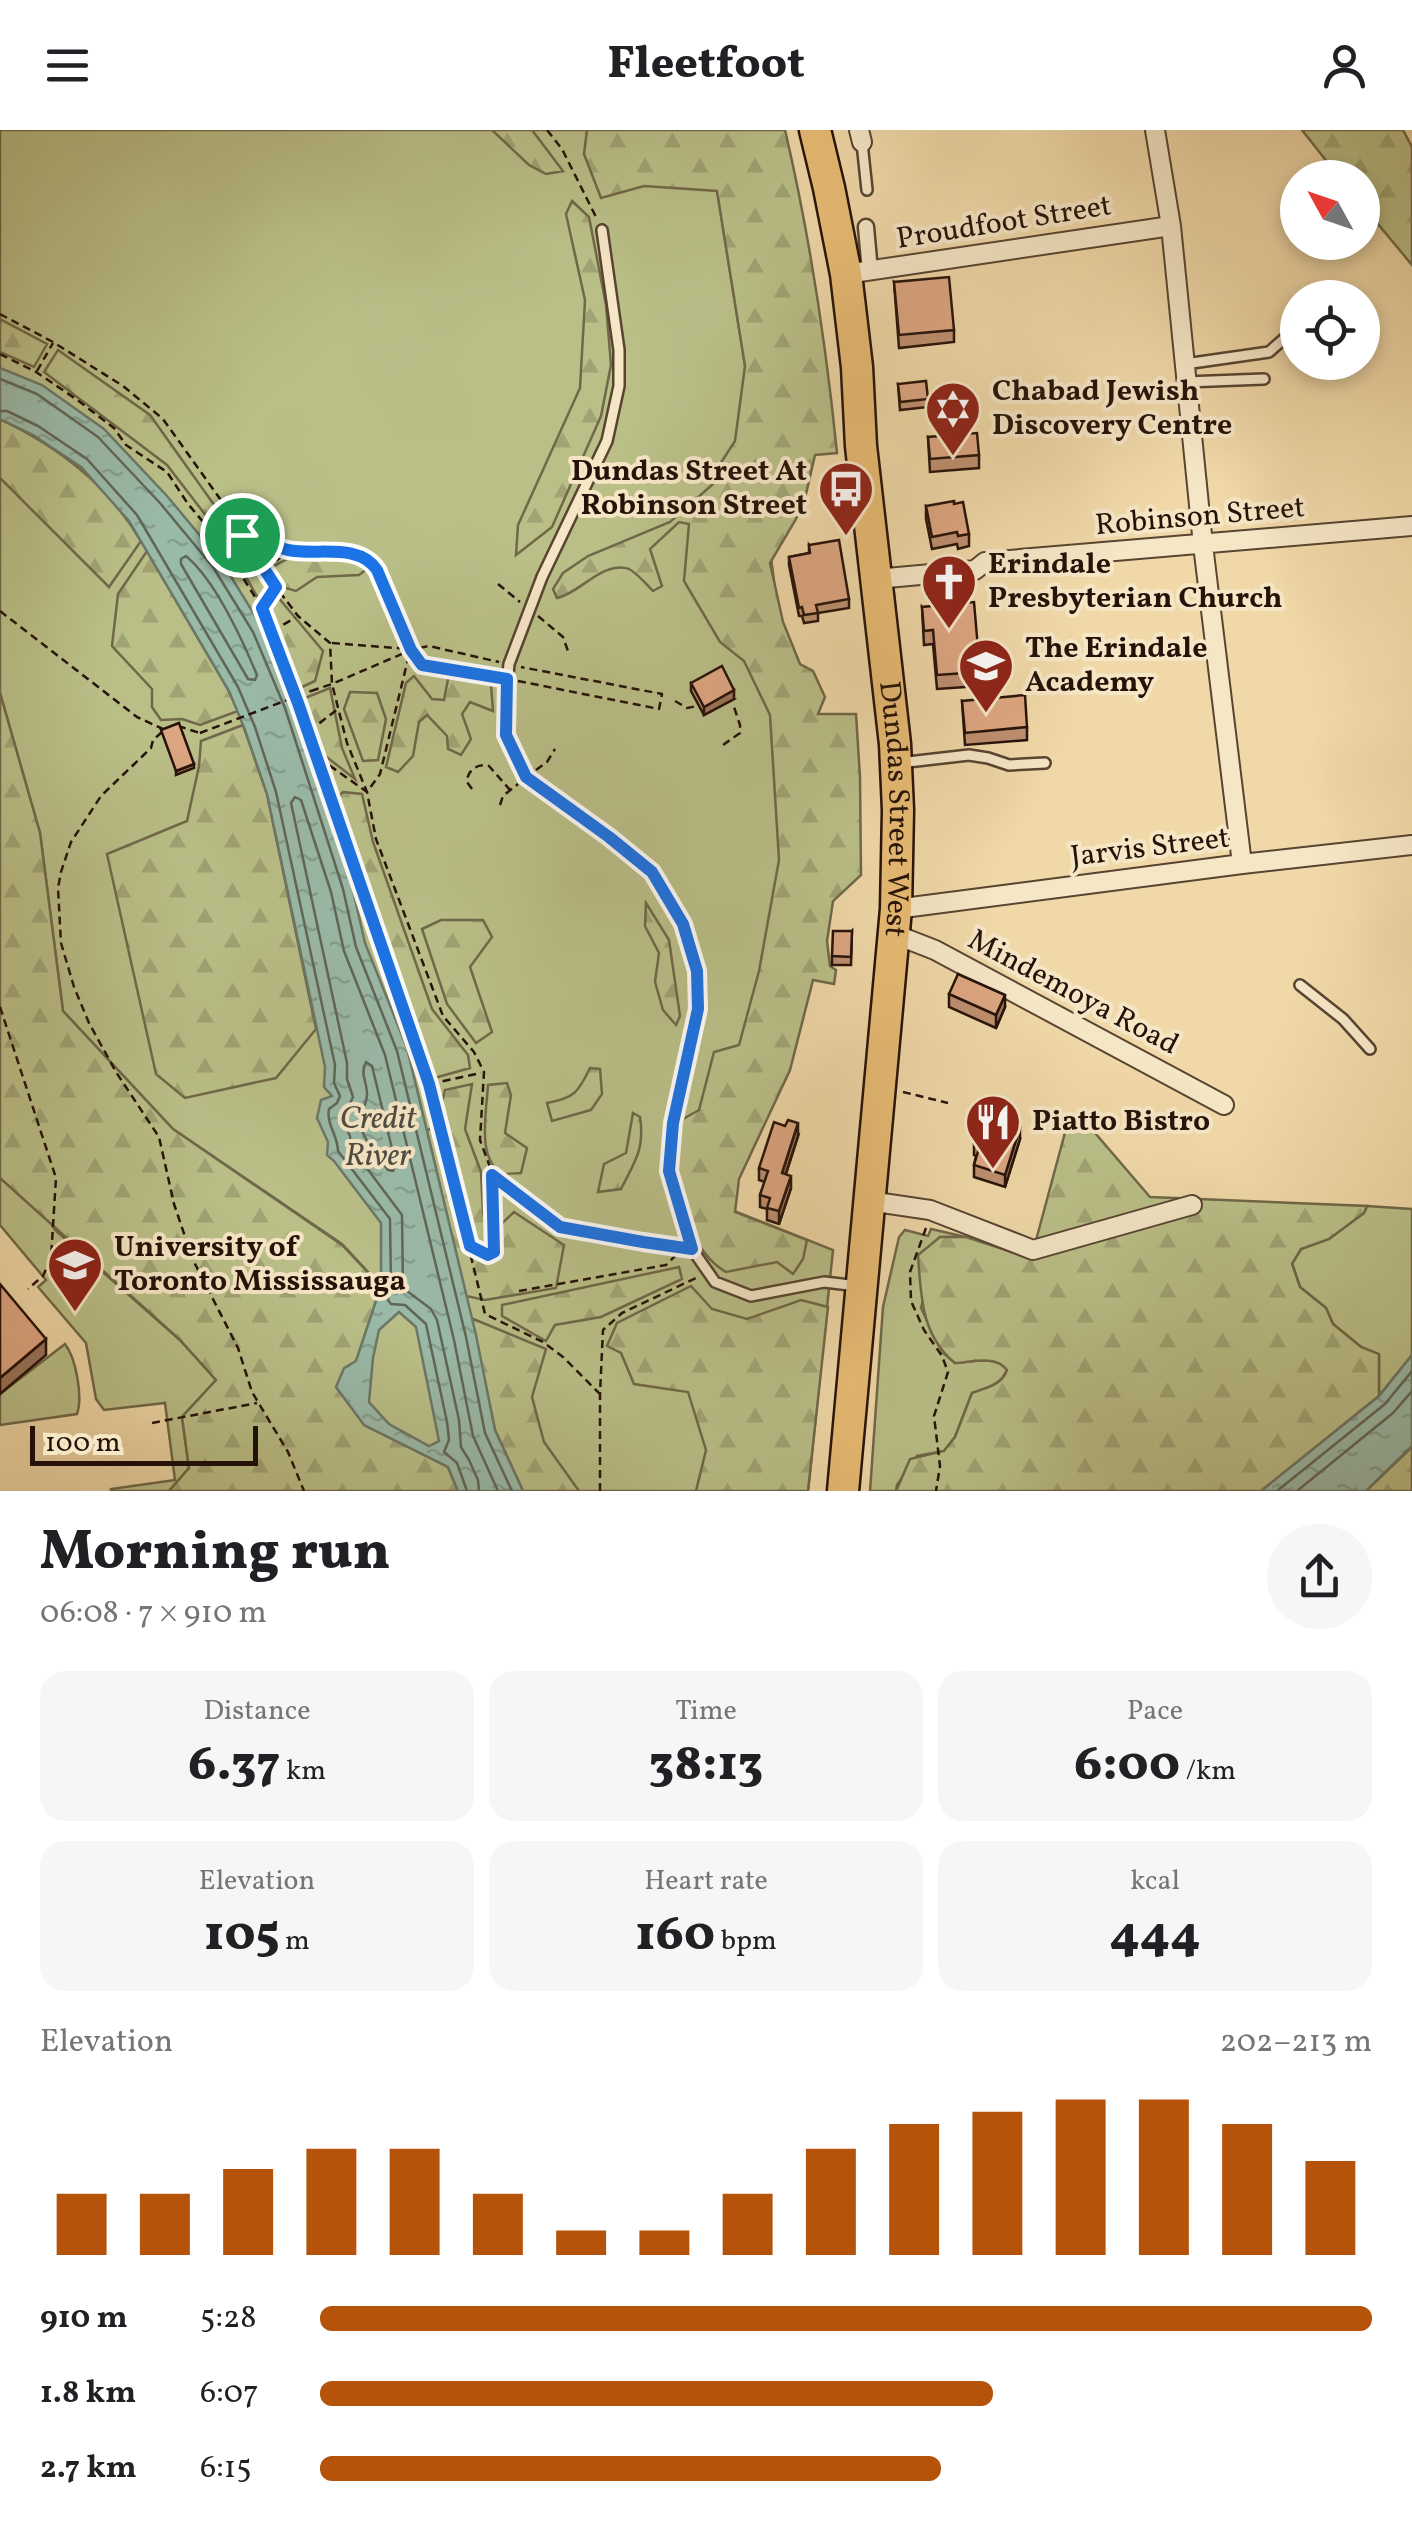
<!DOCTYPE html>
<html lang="en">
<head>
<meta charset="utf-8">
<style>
  :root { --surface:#fff; --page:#f6f6f6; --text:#202124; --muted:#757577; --accent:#b45309 }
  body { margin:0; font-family:Vollkorn,serif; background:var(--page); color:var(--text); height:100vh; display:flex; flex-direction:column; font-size:38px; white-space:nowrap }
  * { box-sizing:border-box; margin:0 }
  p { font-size:32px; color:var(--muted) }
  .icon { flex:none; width:55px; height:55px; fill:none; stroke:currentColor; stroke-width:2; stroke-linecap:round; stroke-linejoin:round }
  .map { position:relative; height:1361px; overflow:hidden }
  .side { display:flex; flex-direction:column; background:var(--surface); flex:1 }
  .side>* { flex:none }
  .needle { width:65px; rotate:310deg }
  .fabs { position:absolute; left:1280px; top:30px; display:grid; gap:20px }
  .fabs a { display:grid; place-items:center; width:100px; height:100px; border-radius:50%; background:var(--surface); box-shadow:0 5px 15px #0003; font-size:50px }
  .scale { position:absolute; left:30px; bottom:25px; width:228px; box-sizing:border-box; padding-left:10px; border:5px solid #261209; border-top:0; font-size:28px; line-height:35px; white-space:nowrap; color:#261209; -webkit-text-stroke:8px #f5e6c6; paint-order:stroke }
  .pin { position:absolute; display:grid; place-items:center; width:85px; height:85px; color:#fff; margin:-42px; border:5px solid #fff; border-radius:50%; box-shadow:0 2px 10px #0007 }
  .round { display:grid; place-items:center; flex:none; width:105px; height:105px; border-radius:52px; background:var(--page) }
  .summary { display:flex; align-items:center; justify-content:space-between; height:170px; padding:0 40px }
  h1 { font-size:55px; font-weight:800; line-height:75px }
  .metrics { display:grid; grid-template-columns:repeat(3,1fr); gap:15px; height:170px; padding:10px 40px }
  .metrics div { display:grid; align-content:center; border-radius:25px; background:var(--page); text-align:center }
  .metrics b { font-size:50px; font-weight:800 }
  .metrics small { font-size:28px; font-weight:400 }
  .metrics p { font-size:28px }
  .chart { height:280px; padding:20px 40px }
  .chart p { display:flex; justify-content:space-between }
  .chart svg { width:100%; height:180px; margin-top:10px; stroke:var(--accent); stroke-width:6 }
  ul { padding:0 40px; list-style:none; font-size:32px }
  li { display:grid; grid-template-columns:160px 120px 1fr; align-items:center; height:75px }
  li i { height:25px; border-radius:12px; background:var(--accent) }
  header { display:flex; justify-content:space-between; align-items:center; height:130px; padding:0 40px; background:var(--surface); font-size:45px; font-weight:800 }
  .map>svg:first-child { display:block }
</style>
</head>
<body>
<header><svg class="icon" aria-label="menu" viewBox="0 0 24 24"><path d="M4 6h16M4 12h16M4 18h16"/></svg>Fleetfoot<svg class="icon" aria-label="person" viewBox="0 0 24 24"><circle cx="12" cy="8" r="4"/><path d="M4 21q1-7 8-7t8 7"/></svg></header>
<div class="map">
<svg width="1412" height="1361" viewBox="0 0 1412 1361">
  <defs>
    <pattern id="forest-firs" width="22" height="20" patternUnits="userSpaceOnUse" patternTransform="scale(2.5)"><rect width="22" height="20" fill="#babf88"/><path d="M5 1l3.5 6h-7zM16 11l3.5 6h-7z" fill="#a0a374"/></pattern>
    <pattern id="water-ripples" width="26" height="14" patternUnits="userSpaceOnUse" patternTransform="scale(2.5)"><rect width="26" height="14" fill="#9abaa8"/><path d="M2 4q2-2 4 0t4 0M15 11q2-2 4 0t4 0" fill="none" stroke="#859f8f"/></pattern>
  </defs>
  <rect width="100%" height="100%" fill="#f0d8a8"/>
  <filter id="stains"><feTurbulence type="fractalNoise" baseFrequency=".002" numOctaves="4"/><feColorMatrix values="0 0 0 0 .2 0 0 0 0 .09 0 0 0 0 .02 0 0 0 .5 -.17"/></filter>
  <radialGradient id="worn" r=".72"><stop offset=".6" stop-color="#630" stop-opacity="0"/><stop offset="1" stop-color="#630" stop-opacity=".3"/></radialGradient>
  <path fill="#babf88" stroke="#706848" stroke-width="2.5" d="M0 0H667L717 60 754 292 805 698 714 1073 833 1120 808 1361H458L448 1337 364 1295 381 1156 342 1114 173 999 63 881 40 703 0 563Z
    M0 1008 55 1100 180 1210 216 1250 182 1287 189 1338 169 1361H111V1359L175 1350 165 1273 104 1280 96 1269 86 1213 38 1157 46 1150 0 1095Z
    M1367 1076 1412 1079V1225L1379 1266V1225L1361 1217 1333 1194 1326 1178 1300 1157 1292 1133 1301 1119 1329 1109 1364 1083Z
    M931 1099 966 1107H940L921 1178 942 1222 955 1233C972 1232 995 1225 1007 1239 1002 1255 986 1258 972 1263L955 1307 944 1321 917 1326 897 1355 896 1361H870L883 1177 899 1107 905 1100 928 1106Z
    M65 1214C76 1228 83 1267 77 1284L0 1295V1264Z"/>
  <path fill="url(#forest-firs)" stroke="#706848" stroke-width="2.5" d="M492 0H532L563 41 546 44 529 35Z
    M587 0H785C810 107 826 214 837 323L815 325 803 377 770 433 783 492 800 534 813 541 825 567 818 584H856L860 647 861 745 833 771 827 811 830 836 836 840 834 854 813 850 790 940 739 1049 735 1082 807 1110 803 1129 793 1144 777 1132 726 1142C694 1124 672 1065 675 1029 675 1016 680 1002 683 989L699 980 714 922 739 915 759 841 779 730 770 585 744 531 720 512 684 451 689 394 679 392 650 419 662 456 653 461C646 454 637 443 629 439 603 430 579 464 557 468L553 459 563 443 588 426 670 392 713 354 720 334 735 311 745 236 717 61 644 56 601 68 584 24Z
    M1302 0H1403L1412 17V135L1363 76 1362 48 1339 47Z
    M572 71 589 87 606 175 611 235 601 286 552 397 516 425 518 395 580 258 585 170 566 84Z
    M0 189 47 214 34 237 0 222Z
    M58 220 150 285 272 456 258 468 224 409 167 335 44 242Z
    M0 289C59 317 107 354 141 411L109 457 0 348Z
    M147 421 229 561 238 581 200 595 182 589 161 590 152 577V559L112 516 118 464Z
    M293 426 356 431 367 439 359 445 317 447 296 461 282 457 272 437Z
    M277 466 323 521 315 551 300 558 268 484Z
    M449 544 491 554 493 581 470 572 462 584 471 609 461 625 448 619 447 606 427 585 419 592 413 626 398 642 386 637 406 553 414 546 432 569 444 570Z
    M330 558 342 618 355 649 315 618 300 570Z
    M350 562 377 563 386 589 378 630 363 631 344 579Z
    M0 563 40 703 63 881 173 999 342 1115 381 1156 356 1232 364 1295 448 1337 458 1361H169L189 1338 182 1287 216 1250 180 1210 0 1048Z
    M243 595 267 664 316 899 276 948 185 968 156 944 107 724 187 691 199 636 201 611Z
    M343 662 362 664 373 712 432 879 468 925 470 938 431 949 398 855 354 710 335 669Z
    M646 773 669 810 680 886 676 895 663 880 655 852 659 823 645 796Z
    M441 790H483L492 807 470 837 492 902 476 913 447 874 422 799Z
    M590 938 600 939 602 964 591 980 552 991 547 973C574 968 578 963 590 938Z
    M507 953 511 965 505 1003 527 1018 521 1043C520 1043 507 1044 505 1044 475 1034 487 979 488 955Z
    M472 954 465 999 481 1042 483 1083 491 1104 514 1082 564 1115 556 1158 485 1170 466 1166 427 1001 437 993 445 960Z
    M633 983 640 987C645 1019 635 1031 621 1059L598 1062 604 1034 626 1023Z
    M1070 984 1089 996 1150 1067 1367 1076 1364 1083 1329 1109 1301 1119 1292 1134 1300 1157 1326 1178 1333 1194 1361 1217 1379 1224V1266L1261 1361H896L910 1329 944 1321 955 1307 972 1263C986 1258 1002 1255 1007 1240 996 1225 972 1232 955 1233 921 1205 921 1166 918 1125L940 1107H966L1027 1127 1035 1114Z
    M679 1137 682 1149 601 1187 555 1195 546 1211 502 1186V1175Z
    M691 1156 712 1179 747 1189 801 1170 828 1177 808 1361H696L706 1320 688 1262 634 1254 621 1223 607 1216 617 1193Z
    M471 1188 546 1219 532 1267 544 1312 579 1361H523L495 1300Z
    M1412 1316V1361H1366L1408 1321Z"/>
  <path fill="url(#water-ripples)" stroke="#6c7768" stroke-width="2.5" fill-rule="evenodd" d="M0 238 42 255 104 299 167 366 222 432 262 497 294 575 352 756 365 813 407 918 476 1205 495 1300 523 1361H458L448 1337 364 1295 336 1257 344 1238 356 1231 381 1156V1093L334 1031 327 1025 328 1012 317 988 321 970 332 966 324 957 325 937 267 664 245 600 229 561 129 391 81 337 33 305 0 289ZM399 1182 416 1197 439 1311 429 1316 389 1294 369 1272 373 1228 379 1200Z
    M1412 1225V1316L1366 1361H1261L1379 1266Z"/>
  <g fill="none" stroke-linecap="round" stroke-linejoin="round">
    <path stroke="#606658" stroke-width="2.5" d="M0 249 37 264 98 307 160 373 213 437 253 502 285 578 343 759 356 817 397 921 466 1207 485 1303 512 1361
      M0 281H7L38 296 87 329 137 385 238 557 255 597 276 662 335 935 334 953 340 966 337 973 329 979C326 994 338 1006 338 1021L390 1089 391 1156 388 1170 391 1174 405 1175 426 1194 447 1292 449 1310 444 1322 457 1333 467 1361
      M186 426C216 451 242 509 257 545L255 550 248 549 181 434V429Z
      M366 932 372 936 396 1035 393 1041 388 1040C379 1028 361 1007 360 992 359 983 368 974 367 962 366 949 360 944 366 932Z
      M479 1361 478 1350 469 1330 461 1317 459 1290 437 1190 431 1179 403 1158 402 1085 351 1017 350 1006 342 990 353 967 347 949V933L291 673 295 667 301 670 331 762 344 821 385 925 454 1210 473 1306 498 1361
      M1277 1361 1385 1274 1412 1241
      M1297 1361 1393 1283 1412 1261"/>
    <g stroke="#584431" stroke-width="14">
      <path id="service" d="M862 13 867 60
        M602 100 619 220V256L607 311 542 447 509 534 505 574 506 605 526 647 609 707 652 742 683 794 697 841 698 879 673 993 669 1041 692 1119 715 1152 751 1166 824 1152 858 1156
        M1185 234 1269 222 1286 207
        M1186 252 1264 249
        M899 633 969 625 988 628 1009 635 1045 633
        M1300 855 1343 889 1370 919"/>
    </g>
    <g stroke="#584431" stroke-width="19">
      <path id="pedestrian" d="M866 97 870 141"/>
    </g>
    <g stroke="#584431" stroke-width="22">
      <path id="minor" d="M859 0 862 12
        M1155 0 1171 96 1203 415 1242 734
        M846 144 1171 96
        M876 449 975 440 985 432 1412 396
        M896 779 1242 734 1412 715
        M894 804 935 820 1224 975
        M869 1071 930 1080 1033 1120 1192 1075"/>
    </g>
    <g stroke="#261209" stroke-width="35">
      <g id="primary">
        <path id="s1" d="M815 0 829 58 846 144 857 237 861 316 895 614 898 680 896 779 843 1361"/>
      </g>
    </g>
    <path stroke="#261209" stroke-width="2.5" stroke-dasharray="8 5" stroke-linecap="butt" d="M547 0 562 19 597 89
      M0 184 53 212 123 256 163 289 223 373 276 457 298 486 330 513 332 554 347 613 367 662 376 709 443 886 474 922 484 942 480 1010 493 1045 560 1097 678 1117
      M0 224 36 242 76 269 114 298 126 315 167 342 188 374 221 413 262 478 298 573 429 954 485 1184 543 1212 563 1227 600 1264
      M37 241 53 213
      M243 405 289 420 356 424C364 427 371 430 376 438 395 468 399 504 422 535L495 547
      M266 439 287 422
      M498 454 520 472
      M263 477 275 458
      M0 481 137 587 163 599
      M538 486 563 507 569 524
      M272 501 295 488
      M332 513 409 519
      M518 551 659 579 662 564 521 537
      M311 561 332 554 411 520 429 516 499 532
      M675 571 687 578 697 576
      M178 596 200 603
      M309 601 338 579
      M162 602 153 610 151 618 101 666 71 712 61 742 58 758 61 813 74 857 89 893 116 942 159 1007 174 1074 193 1130 238 1218 252 1262 288 1322 304 1361
      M723 615 740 603V595L733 574
      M319 628 367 662 380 644 410 521
      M536 640 547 632 555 619
      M472 659 467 652C467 640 478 633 489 636L510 660
      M500 675 503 666 518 654
      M0 877 56 1048 51 1128 43 1146 28 1159
      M430 954 481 943
      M903 962 948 973
      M926 1098 910 1142 911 1171 924 1200 942 1226 948 1242 934 1286 940 1336 936 1361
      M471 1116 488 1125 494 1122 493 1047
      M519 1161 666 1135 675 1126 676 1119
      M152 1293 257 1273
      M600 1361V1264L603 1200 622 1183 696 1148"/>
    <use href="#service" stroke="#f5e6c6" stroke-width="9"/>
    <use href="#pedestrian" stroke="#f5e6c6" stroke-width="14"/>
    <use href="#minor" stroke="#f5e6c6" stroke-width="18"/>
    <use href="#primary" stroke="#e8bc74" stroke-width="30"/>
    <path stroke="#261209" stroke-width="2.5" stroke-dasharray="8 5" stroke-linecap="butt" d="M200 603 311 561"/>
  </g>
  <path fill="#be8f70" stroke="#261209" stroke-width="2.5" d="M894 152 954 200V212L899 218Z
    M898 254 928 269V277L900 280Z
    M928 307 979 325V338L930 342Z
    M926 376 969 404V416L958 419 957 414 932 419 926 389Z
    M809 415 849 469V478L818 483V491L804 493 802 486H799L789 435V427L809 423Z
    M922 477 980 542V556L937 559 933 514 924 515Z
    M691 553 734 569 704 585 691 561Z
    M962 571 1027 597V610L965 615Z
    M852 801 851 835H832V826Z
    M949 864 1005 877 996 898 949 877Z
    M798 1006 786 1044 791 1058 779 1094 767 1090V1079L760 1077V1065L765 1052 759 1050V1038Z
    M1020 1009 1005 1057 974 1047V1035L976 1026 974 1025V1013Z"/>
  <path fill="#9b745b" stroke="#261209" stroke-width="2.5" d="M734 560V569L704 585V577Z
    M194 634V638L176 645V641Z
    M1005 865V877L996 898V885Z
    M798 993V1006L782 1055V1043Z
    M1020 997V1009L1005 1057V1045Z
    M791 1046V1058L779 1094V1081Z
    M46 1209V1225L0 1264V1248Z"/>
  <path fill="#dda682" stroke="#261209" stroke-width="2.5" d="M949 147 954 200 899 205 894 152Z
    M926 251 928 269 900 272 898 254Z
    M977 303 979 325 930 329 928 307Z
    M954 371V374L963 372 969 404 958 406 957 402 932 407 926 376Z
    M839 410 849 469 816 475 818 483 804 485 802 477 799 478 789 427 810 423 809 415Z
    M974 472 980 542 937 545 933 500 924 501 922 477Z
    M722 536 734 560 704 577 691 553Z
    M1025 565 1027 597 965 603 962 571Z
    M179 593 194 634 176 641 161 600Z
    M833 801H852L851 827 832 826Z
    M958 844 1005 865 996 885 949 864Z
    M988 987 1020 997 1005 1045 974 1035 980 1015 974 1013 981 989 987 991Z
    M788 990 798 993 782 1043 791 1046 779 1081 767 1078 770 1068 760 1065 768 1041 759 1038 774 992 785 996Z
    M0 1154 46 1209 0 1248Z"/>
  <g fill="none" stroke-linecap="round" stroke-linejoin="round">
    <g stroke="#fff" stroke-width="20">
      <path id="route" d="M242 405C257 410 272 416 288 420 317 426 358 412 377 440L411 520 422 535 507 549 506 605 526 647 609 707 652 742 683 794 697 841 698 879 673 993 669 1041 692 1119 643 1112 560 1097 492 1045 494 1122 488 1125 470 1116 429 954 298 573 262 478 276 457Z"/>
    </g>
    <use href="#route" stroke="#1a73e8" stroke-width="12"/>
  </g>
  <defs>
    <g id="synagogue-pin" transform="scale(2.875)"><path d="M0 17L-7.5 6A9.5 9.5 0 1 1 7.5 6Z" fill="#8f2418" stroke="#f5e6c6"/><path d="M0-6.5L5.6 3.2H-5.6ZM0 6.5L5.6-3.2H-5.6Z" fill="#fff"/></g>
    <g id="bus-pin" transform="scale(2.875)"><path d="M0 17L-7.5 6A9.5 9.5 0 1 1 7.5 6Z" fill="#8f2418" stroke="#f5e6c6"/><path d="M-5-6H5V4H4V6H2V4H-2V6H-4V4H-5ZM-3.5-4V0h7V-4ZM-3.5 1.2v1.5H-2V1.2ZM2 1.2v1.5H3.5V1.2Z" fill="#fff"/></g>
    <g id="church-pin" transform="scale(2.875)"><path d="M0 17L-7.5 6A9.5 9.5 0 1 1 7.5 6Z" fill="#8f2418" stroke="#f5e6c6"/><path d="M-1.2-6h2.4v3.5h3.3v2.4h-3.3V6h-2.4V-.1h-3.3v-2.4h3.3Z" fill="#fff"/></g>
    <g id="school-pin" transform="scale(2.875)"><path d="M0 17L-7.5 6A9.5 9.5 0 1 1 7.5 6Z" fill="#8f2418" stroke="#f5e6c6"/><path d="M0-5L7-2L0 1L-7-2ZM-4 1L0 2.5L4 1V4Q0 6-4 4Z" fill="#fff"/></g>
    <g id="restaurant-pin" transform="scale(2.875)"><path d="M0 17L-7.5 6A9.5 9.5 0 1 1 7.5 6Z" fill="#8f2418" stroke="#f5e6c6"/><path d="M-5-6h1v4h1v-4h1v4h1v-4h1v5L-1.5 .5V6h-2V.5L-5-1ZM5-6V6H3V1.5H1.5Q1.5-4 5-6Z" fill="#fff"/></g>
    <g id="university-pin" transform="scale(2.875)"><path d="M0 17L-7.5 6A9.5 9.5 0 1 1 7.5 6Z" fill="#8f2418" stroke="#f5e6c6"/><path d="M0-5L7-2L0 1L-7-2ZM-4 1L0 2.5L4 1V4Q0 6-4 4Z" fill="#fff"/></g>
  </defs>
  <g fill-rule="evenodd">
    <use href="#synagogue-pin" x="953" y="279"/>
    <use href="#bus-pin" x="846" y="359"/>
    <use href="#church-pin" x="949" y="452"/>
    <use href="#school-pin" x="986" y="536"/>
    <use href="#restaurant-pin" x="993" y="992"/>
    <use href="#university-pin" x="75" y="1135"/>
  </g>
  <g text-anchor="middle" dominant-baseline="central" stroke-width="8" stroke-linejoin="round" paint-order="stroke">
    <g font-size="30" fill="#261209" stroke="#f5e6c6">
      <text transform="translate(1004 93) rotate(-9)">Proudfoot Street</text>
      <text transform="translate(1200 387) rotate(-5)">Robinson Street</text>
      <text stroke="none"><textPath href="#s1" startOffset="685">Dundas Street West</textPath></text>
      <text transform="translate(1150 718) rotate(-7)">Jarvis Street</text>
      <text transform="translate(1073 863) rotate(28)">Mindemoya Road</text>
    </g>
    <g font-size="30" font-weight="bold" fill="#261209" stroke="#f5e6c6" text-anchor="start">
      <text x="992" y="262">Chabad Jewish<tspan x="992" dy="34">Discovery Centre</tspan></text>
      <text x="807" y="342" text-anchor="end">Dundas Street At<tspan x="807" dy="34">Robinson Street</tspan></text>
      <text x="988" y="435">Erindale<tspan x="988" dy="34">Presbyterian Church</tspan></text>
      <text x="1025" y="519">The Erindale<tspan x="1025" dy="34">Academy</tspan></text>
      <text x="1032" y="992">Piatto Bistro</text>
      <text x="114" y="1118">University of<tspan x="114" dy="34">Toronto Mississauga</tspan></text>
    </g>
    <g font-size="32" font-style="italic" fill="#4f4d41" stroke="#f5e6c6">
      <text x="378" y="990">Credit<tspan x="378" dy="37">River</tspan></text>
    </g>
  </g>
  <rect width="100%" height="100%" filter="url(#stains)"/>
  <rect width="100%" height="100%" fill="url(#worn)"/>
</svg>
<div class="fabs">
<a><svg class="needle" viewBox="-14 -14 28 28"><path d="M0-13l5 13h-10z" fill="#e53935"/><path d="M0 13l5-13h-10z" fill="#757577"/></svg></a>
<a><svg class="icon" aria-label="locate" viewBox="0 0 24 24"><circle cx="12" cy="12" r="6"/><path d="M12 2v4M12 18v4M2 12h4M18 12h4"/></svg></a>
</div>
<div class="scale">100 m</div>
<div class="pin" style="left:242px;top:405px;background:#1e9e55"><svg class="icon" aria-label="arrive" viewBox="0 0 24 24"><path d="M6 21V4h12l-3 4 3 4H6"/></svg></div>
</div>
<section class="side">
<div class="summary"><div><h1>Morning run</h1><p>06:08 · 7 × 910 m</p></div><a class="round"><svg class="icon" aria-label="share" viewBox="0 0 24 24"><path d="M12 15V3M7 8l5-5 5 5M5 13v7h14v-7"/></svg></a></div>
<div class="metrics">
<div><p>Distance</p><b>6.37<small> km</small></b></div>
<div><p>Time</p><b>38:13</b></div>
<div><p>Pace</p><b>6:00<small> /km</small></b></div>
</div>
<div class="metrics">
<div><p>Elevation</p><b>105<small> m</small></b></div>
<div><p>Heart rate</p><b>160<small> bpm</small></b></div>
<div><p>kcal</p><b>444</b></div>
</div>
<div class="chart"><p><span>Elevation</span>202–213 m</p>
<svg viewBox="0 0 160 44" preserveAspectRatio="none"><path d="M5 44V29M15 44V29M25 44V23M35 44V18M45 44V18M55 44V29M65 44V38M75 44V38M85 44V29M95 44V18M105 44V12M115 44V9M125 44V6M135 44V6M145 44V12M155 44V21"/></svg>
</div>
<ul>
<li><b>910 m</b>5:28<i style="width:100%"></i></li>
<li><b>1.8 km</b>6:07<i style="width:64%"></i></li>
<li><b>2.7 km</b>6:15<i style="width:59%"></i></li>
</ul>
</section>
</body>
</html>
